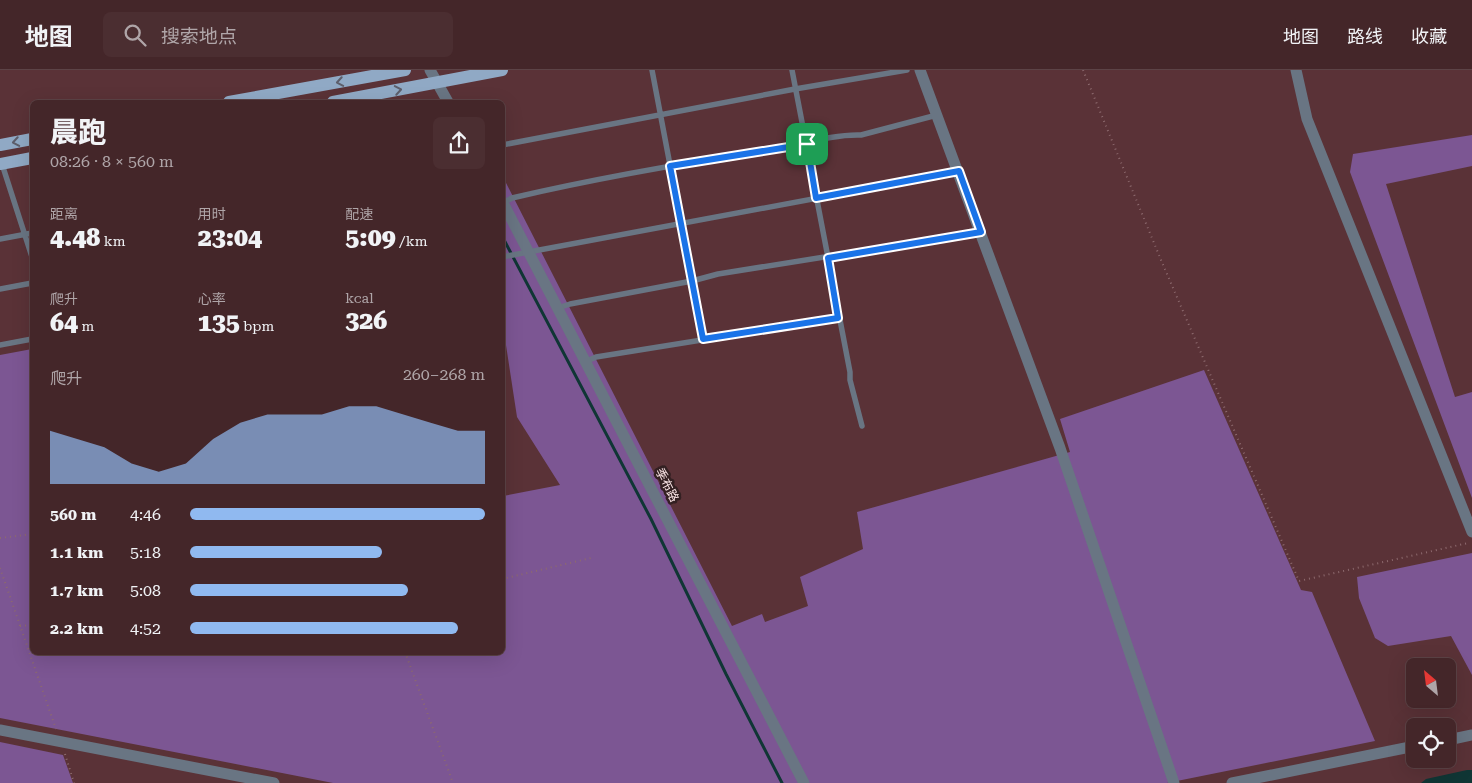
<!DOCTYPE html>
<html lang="zh">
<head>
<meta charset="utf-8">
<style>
  :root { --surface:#442629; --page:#4b2e31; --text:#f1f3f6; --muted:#afa5a8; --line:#5c4346; --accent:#90b9f0 }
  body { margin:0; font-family:"Roboto Serif","Noto Sans SC",serif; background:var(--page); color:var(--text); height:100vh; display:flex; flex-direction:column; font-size:19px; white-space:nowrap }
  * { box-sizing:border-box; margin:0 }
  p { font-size:16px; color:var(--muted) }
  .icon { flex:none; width:28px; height:28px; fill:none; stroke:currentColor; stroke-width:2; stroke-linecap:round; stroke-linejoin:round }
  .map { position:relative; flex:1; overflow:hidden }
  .side { position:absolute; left:30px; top:30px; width:475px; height:555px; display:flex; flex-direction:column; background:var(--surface); border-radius:8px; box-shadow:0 5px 20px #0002,0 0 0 1px var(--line) }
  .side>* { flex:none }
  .needle { width:32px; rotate:332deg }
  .tools { position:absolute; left:1406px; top:588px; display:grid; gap:10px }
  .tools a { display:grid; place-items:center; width:50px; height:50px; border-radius:8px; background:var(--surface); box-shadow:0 5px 20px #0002,0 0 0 1px var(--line); font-size:25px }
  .pin { position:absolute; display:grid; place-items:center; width:42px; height:42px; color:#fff; margin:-21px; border-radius:10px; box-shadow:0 2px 8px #0006 }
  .round { display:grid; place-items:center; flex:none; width:52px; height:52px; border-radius:8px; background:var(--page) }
  .headline { display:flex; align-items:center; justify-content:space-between; height:85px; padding:0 20px }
  h1 { font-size:28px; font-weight:800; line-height:38px }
  .metrics { display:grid; grid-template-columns:repeat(3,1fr); gap:8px; height:85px; padding:5px 20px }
  .metrics div { display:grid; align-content:center }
  .metrics b { font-size:25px; font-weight:800 }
  .metrics small { font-size:14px; font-weight:400 }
  .metrics p { font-size:14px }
  .chart { height:140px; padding:10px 20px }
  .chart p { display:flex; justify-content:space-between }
  .chart svg { width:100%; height:90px; margin-top:5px; fill:var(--accent); opacity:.7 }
  ul { padding:0 20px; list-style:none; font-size:16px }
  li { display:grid; grid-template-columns:80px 60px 1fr; align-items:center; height:38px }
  li i { height:12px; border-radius:6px; background:var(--accent) }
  header { display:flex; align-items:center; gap:30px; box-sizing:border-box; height:70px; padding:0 25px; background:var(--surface); border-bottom:1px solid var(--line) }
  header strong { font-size:24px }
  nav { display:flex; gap:28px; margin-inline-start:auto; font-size:18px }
  .search { width:350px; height:45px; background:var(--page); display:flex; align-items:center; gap:12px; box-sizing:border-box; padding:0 18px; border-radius:8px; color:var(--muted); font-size:19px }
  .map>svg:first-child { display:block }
</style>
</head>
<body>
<header>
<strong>地图</strong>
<div class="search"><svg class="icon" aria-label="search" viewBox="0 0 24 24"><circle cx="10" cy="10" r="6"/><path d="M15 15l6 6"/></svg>搜索地点</div>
<nav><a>地图</a><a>路线</a><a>收藏</a></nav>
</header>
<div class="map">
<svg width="1472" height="713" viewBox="0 0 1472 713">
  <rect width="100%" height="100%" fill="#5a3237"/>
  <path fill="#7c5693" d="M1472 65V96L1386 114 1455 327 1472 322V428L1350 102 1353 84Z
    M503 107 732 556 762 544 765 552 808 536 800 507 863 479 857 442 1070 382 1060 349 1204 300 1301 520 1312 522 1375 671 1167 713H333L0 648V285L32 279V582H502L503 426 560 415 517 347 502 249Z
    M1472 483V605L1451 566 1388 576 1375 568 1359 528 1357 507Z
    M0 672 63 685 73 713H0Z"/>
  <path fill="#103635" d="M1467 700H1472V713H1421L1426 709Z"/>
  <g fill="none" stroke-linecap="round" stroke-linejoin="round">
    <path stroke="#103635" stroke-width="3" d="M502 166 651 449 726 604 782 713"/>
    <path stroke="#8d6a6e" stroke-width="2" stroke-dasharray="1 4" stroke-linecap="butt" d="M1083 0 1161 190 1299 511 1468 473
      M0 468 32 464
      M0 498 56 659
      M502 509 591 488
      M20 556 32 555
      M405 582 453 713
      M65 684 74 713"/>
    <path stroke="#697583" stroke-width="5.5" d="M652 0 703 269
      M792 0 850 302V310L862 356
      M502 75 795 19 907 0
      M2 94 32 187
      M503 133 512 128C598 108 684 93 771 80 800 75 832 64 861 65L937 45
      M0 169 32 163
      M502 187 957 102
      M0 219 32 213
      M558 238 570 234 692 211 718 204 981 162
      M0 275 32 269
      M587 291 596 287 838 248"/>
    <path stroke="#697583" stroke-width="11" d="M430 0 448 32
      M920 0 1060 378 1174 713
      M1296 0 1307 49 1472 462
      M502 131 804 713
      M0 660 274 713
      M1448 670 1472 665
      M1232 713 1415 676"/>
    <path stroke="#90a9c5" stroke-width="12" d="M229 32 405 0
      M333 32 502 0
      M0 75 32 69
      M0 94 32 88"/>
  </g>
  <defs><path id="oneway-chevron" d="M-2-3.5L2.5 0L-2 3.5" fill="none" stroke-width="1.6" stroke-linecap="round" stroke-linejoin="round" transform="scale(1.25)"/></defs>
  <g stroke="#5d5e6b">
    <use href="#oneway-chevron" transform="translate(340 12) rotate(170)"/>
    <use href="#oneway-chevron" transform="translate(398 20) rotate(-10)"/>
    <use href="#oneway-chevron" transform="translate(16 72) rotate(170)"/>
  </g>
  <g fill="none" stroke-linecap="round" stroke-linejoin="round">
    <g stroke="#fff" stroke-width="10">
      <path id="route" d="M807 74 816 128 959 101 981 162 828 188 838 248 703 269 670 96Z"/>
    </g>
    <use href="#route" stroke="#1a73e8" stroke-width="6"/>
  </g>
  <g text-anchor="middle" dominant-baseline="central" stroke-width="5" stroke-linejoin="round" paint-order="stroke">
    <g font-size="12" fill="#fce6e8" stroke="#332022">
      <text transform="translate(667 415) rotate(63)">季布路</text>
    </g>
  </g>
</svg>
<div class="tools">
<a><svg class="needle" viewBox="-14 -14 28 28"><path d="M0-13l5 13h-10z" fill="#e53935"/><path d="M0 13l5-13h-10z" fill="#afa5a8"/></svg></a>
<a><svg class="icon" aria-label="locate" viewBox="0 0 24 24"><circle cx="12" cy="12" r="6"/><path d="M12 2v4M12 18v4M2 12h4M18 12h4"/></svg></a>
</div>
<div class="pin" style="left:807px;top:74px;background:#1e9e55"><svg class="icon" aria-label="arrive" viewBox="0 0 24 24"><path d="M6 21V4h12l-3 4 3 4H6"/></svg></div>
<section class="side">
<div class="headline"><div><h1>晨跑</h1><p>08:26 · 8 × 560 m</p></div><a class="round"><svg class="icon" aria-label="share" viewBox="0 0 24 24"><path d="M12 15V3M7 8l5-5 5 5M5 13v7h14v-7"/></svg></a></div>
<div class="metrics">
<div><p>距离</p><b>4.48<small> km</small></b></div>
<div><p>用时</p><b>23:04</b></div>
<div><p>配速</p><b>5:09<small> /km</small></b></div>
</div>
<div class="metrics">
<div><p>爬升</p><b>64<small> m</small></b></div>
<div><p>心率</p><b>135<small> bpm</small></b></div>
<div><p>kcal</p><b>326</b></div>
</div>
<div class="chart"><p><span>爬升</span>260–268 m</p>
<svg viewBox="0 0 160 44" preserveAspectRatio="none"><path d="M0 44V18L10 22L20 26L30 34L40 38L50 34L60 22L70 14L80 10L90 10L100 10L110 6L120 6L130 10L140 14L150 18L160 18V44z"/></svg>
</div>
<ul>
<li><b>560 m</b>4:46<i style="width:100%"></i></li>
<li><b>1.1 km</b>5:18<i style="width:65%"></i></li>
<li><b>1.7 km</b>5:08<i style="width:74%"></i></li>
<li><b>2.2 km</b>4:52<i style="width:91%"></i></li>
</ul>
</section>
</div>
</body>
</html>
